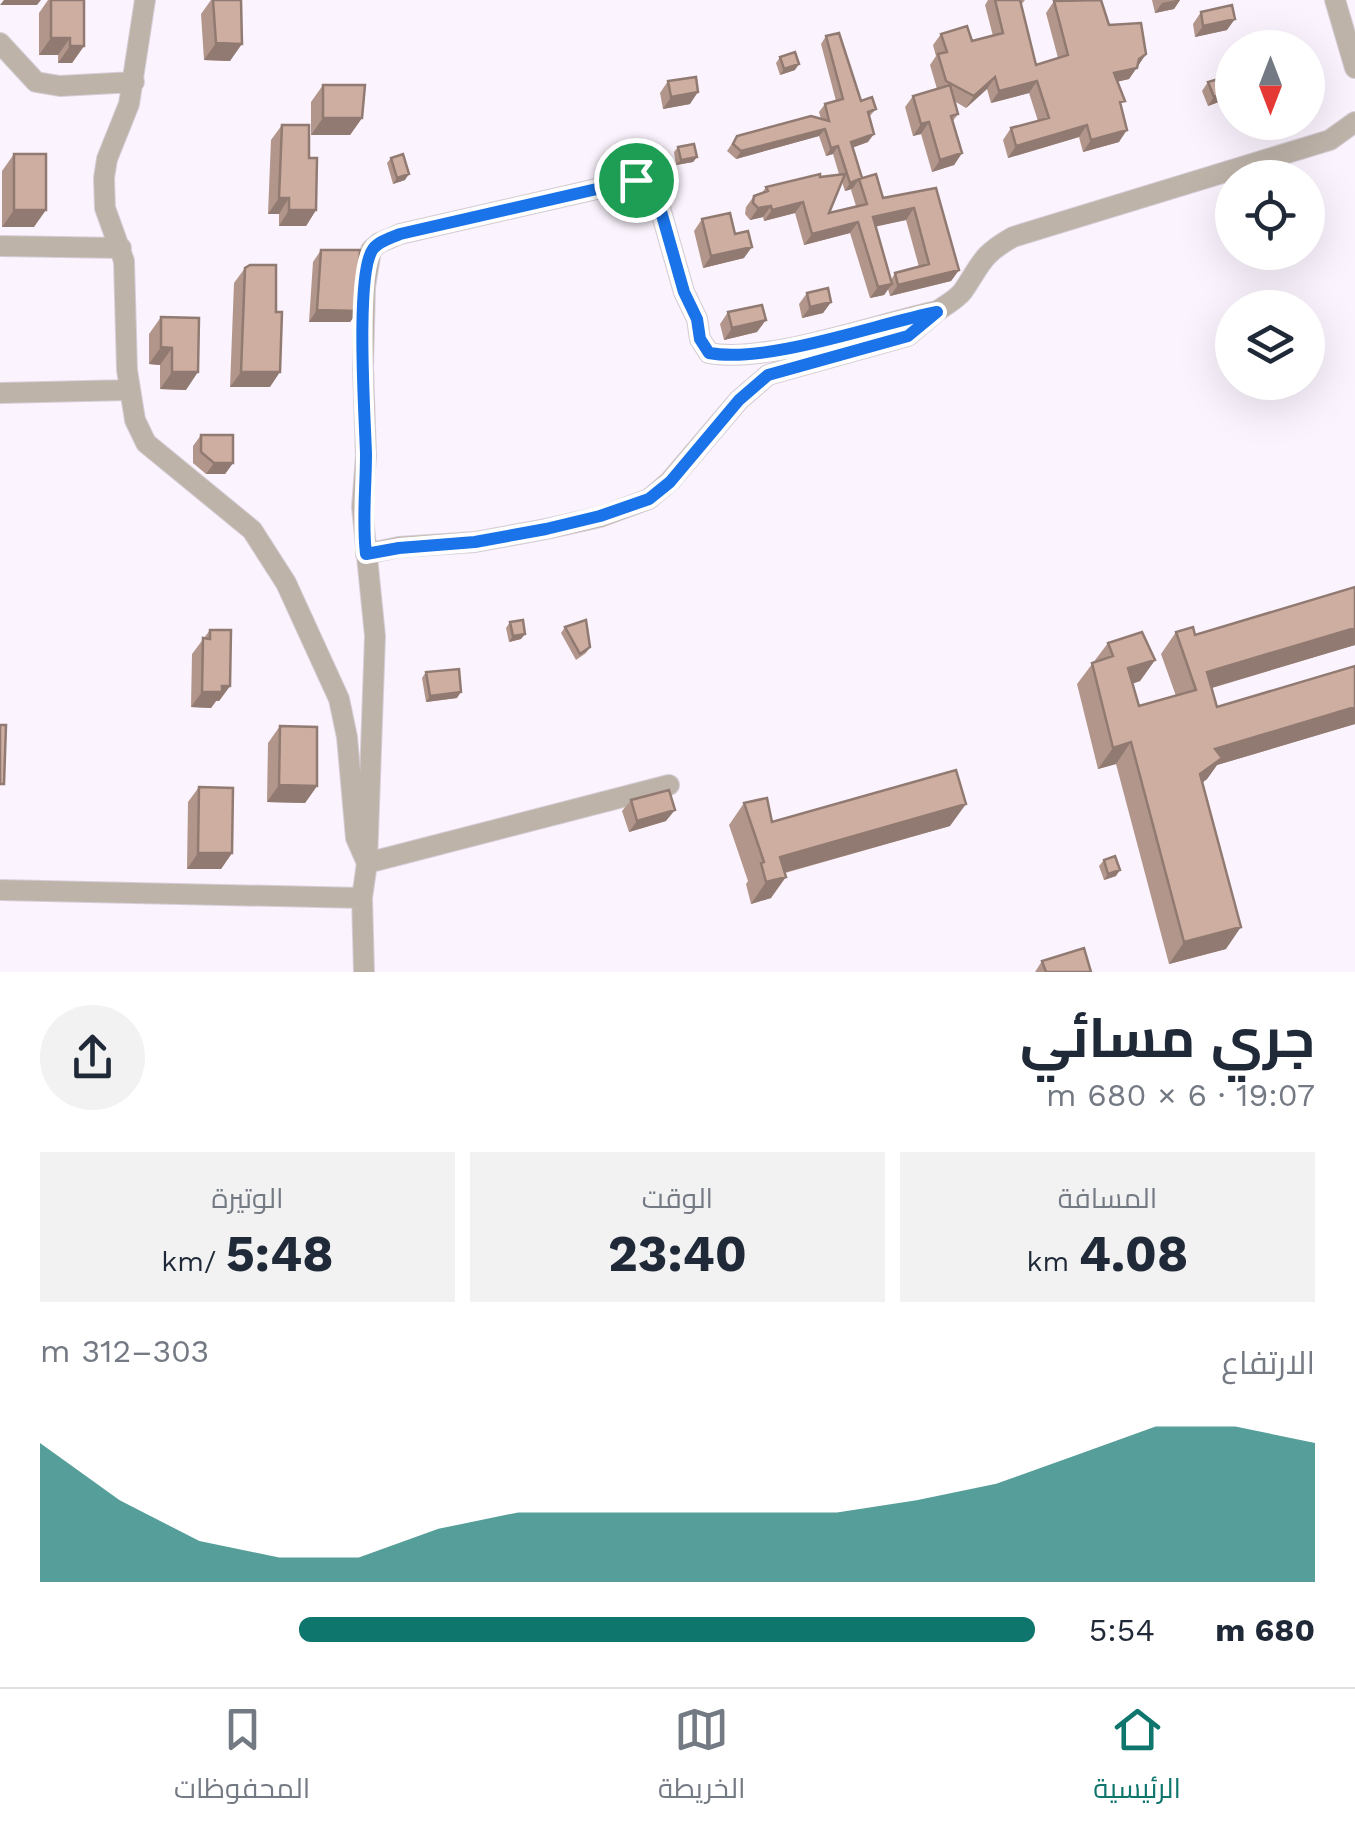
<!DOCTYPE html>
<html lang="ar">
<head>
<meta charset="utf-8">
<style>
  :root { --surface:#fff; --page:#f2f2f3; --text:#1f2937; --muted:#747a83; --line:#e0e1e3; --accent:#0f766e }
  body { margin:0; font-family:"Work Sans",Cairo,sans-serif; background:var(--page); color:var(--text); direction:rtl; height:100vh; display:flex; flex-direction:column; font-size:38px; white-space:nowrap }
  * { box-sizing:border-box; margin:0 }
  p { font-size:32px; color:var(--muted) }
  .icon { flex:none; width:55px; height:55px; fill:none; stroke:currentColor; stroke-width:2; stroke-linecap:round; stroke-linejoin:round }
  .map { position:relative; height:972px; overflow:hidden; direction:ltr }
  .side { display:flex; flex-direction:column; background:var(--surface); flex:1 }
  .side>* { flex:none }
  .needle { width:65px; rotate:180deg }
  .controls { position:absolute; left:1215px; top:30px; display:grid; gap:20px }
  .controls a { display:grid; place-items:center; width:110px; height:110px; border-radius:50%; background:var(--surface); box-shadow:0 10px 40px #0002; font-size:50px }
  .pin { position:absolute; display:grid; place-items:center; width:85px; height:85px; color:#fff; margin:-42px; border:5px solid #fff; border-radius:50%; box-shadow:0 2px 10px #0007 }
  .round { display:grid; place-items:center; flex:none; width:105px; height:105px; border-radius:52px; background:var(--page) }
  .head { display:flex; align-items:center; justify-content:space-between; height:170px; padding:0 40px }
  h1 { font-size:55px; font-weight:700; line-height:75px }
  .stats { display:grid; grid-template-columns:repeat(3,1fr); gap:15px; height:170px; padding:10px 40px }
  .stats div { display:grid; align-content:center; border-radius:0px; background:var(--page); text-align:center }
  .stats b { font-size:50px; font-weight:700 }
  .stats small { font-size:28px; font-weight:400 }
  .stats p { font-size:28px }
  .chart { height:280px; padding:20px 40px }
  .chart p { display:flex; justify-content:space-between }
  .chart svg { width:100%; height:180px; margin-top:10px; fill:var(--accent); opacity:.7 }
  ul { padding:0 40px; list-style:none; font-size:32px }
  li { display:grid; grid-template-columns:160px 120px 1fr; align-items:center; height:75px }
  li i { height:25px; border-radius:12px; background:var(--accent) }
  .tabs { display:flex; justify-content:space-around; align-items:center; height:140px; border-top:2px solid var(--line); background:var(--surface); font-size:28px; color:var(--muted) }
  .tabs a { display:grid; justify-items:center; gap:5px }
  .tabs .current { color:var(--accent) }
  .map>svg:first-child { display:block }
</style>
</head>
<body>
<div class="map">
<svg width="1355" height="972" viewBox="0 0 1355 972">
  <rect width="100%" height="100%" fill="#fbf3fd"/>
  <g fill="none" stroke-linecap="round" stroke-linejoin="round">
    <g stroke="#d6ced8" stroke-width="22">
      <path id="minor" d="M145 0 129 104 107 159 104 178 105 208 124 261 127 370 135 420 146 443 252 530 286 583 339 699 347 737 356 838 367 863 669 785
        M1335 0 1355 68
        M0 43 36 82 60 86 134 82
        M0 246 121 248
        M0 393 129 390
        M366 554 399 547 475 542 546 529 600 517 649 499 670 481 739 400 768 375 908 336 935 313
        M0 890 362 898
        M364 972 362 898 367 863 375 636 362 507 366 456 363 367 365 287 371 250 379 243 400 234 636 180 650 188 660 208 684 292 697 319 700 339 709 353C767 364 876 324 937 311 946 305 957 299 963 291 982 263 981 255 1013 237L1330 140 1355 122"/>
    </g>
    <use href="#minor" stroke="#beb3a9" stroke-width="20"/>
  </g>
  <path fill="#b2968b" fill-rule="evenodd" d="M48 0H84V46L72 63H58V55H39V13Z
    M211 0H241L230 61 204 60 201 14Z
    M988 0H1025L1021 5 1036 65 1058 58 1046 13 1054 1 1109 25 1146 54 1129 79 1117 82 1121 106 1119 142 1083 152 1079 137 1008 158 1003 140 1011 128 1038 121 1029 93 991 103 987 89 966 108 954 101 958 114 953 121 962 153 954 165 932 172 921 134 913 136 905 107 913 96 937 89 930 65 936 56 933 45 941 34 972 41 993 36 985 5Z
    M1152 0H1180L1174 9 1155 13Z
    M1201 12 1227 30 1195 37 1193 24Z
    M826 36 861 101 876 109 869 117 868 142 852 148 862 178 883 198 936 188 959 270 951 281 890 296 888 289 884 295 870 298 850 233 804 245 795 213 764 221 763 217 750 220 745 214 746 207 754 196 762 193 766 187 839 174 833 154 826 156 819 136 736 159 727 151 737 136 821 119 819 112 825 104 836 101 821 44ZM842 182 845 191 852 189 851 190 856 206 829 213ZM906 220 919 267 895 273 891 280 875 226Z
    M780 57 795 70 780 75 776 63Z
    M1232 75V97L1208 106 1202 91 1208 82Z
    M668 81 690 104 663 109 660 93Z
    M323 85 362 118 350 135H311V102Z
    M282 125 309 158 316 210 306 226H279V214H268L271 140Z
    M678 147 697 157 693 162 676 165 674 152Z
    M14 154 34 227H2V171Z
    M391 158 405 180 393 184 387 163Z
    M702 219 735 234 744 258 703 268 694 231Z
    M321 250 358 311 350 322H309L313 262Z
    M245 268 276 312 270 387H230L234 283Z
    M807 293 831 302 823 313 802 318 799 304Z
    M728 312 757 332 724 340 720 324Z
    M161 317 186 390 160 389V365L149 364V334Z
    M201 435 233 463 225 474H206L193 463V446Z
    M1355 587V645L1212 688 1217 707 1355 666V724L1217 765 1207 779 1202 783 1226 949 1169 964 1116 764 1098 769 1077 684 1108 643 1155 660 1140 681 1132 684 1139 706 1176 696 1161 654 1176 632 1195 635Z
    M510 622 525 634 521 639 509 642 506 628Z
    M565 627 590 647 586 653 576 660 561 633Z
    M210 630 230 686 219 701H216L211 708 191 707 192 654Z
    M426 672 457 698 426 702 422 678Z
    M280 726 317 786 305 803 267 802 268 743Z
    M199 787 232 853 221 869H187L188 802Z
    M631 800 666 821 629 832 622 811Z
    M744 803 772 822 950 826 785 873 771 898 751 904 746 884 748 881 729 825Z
    M1104 860 1116 876 1104 880 1099 866Z
    M1042 961 1091 972H1035Z"/>
  <path fill="#917a71" d="M4 0H41L37 5H0Z
    M1176 0H1180L1174 9 1155 13 1162 3Z
    M1235 19 1227 30 1195 37 1203 26Z
    M51 38H70L58 55H39Z
    M216 43 242 44 230 61 204 60Z
    M70 46H84L72 63H58Z
    M1146 54 1129 79 1106 84 1114 73Z
    M799 64 795 70 780 75 784 69Z
    M995 77 987 89 966 108 974 96Z
    M1037 81 1029 93 991 103 999 91Z
    M1232 91V97L1208 106 1214 97Z
    M698 92 690 104 663 109 671 97Z
    M323 118H362L350 135H311Z
    M929 122 921 134 913 136 921 124Z
    M1087 125 1079 137 1008 158 1016 146Z
    M825 129 819 136 736 159 741 151Z
    M1127 130 1119 142 1083 152 1091 140Z
    M874 134 868 142 845 150 851 142Z
    M838 146 833 154 826 156 831 148Z
    M962 153 954 165 932 172 940 160Z
    M697 157 693 162 676 165 681 160Z
    M409 174 405 180 393 184 397 178Z
    M858 181 852 189 845 191 850 183Z
    M279 198H289L279 214H268Z
    M803 202 795 213 764 221 772 210Z
    M771 206 763 217 750 220 758 208Z
    M914 208 906 220 865 229 873 217Z
    M14 210H46L34 227H2Z
    M289 210H316L306 226H279Z
    M858 222 850 233 804 245 812 234Z
    M752 247 744 258 703 268 711 256Z
    M959 270 951 281 890 296 898 285Z
    M892 284 884 295 870 298 878 287Z
    M831 302 823 313 802 318 810 307Z
    M317 310 358 311 350 322H309Z
    M766 320 757 332 724 340 732 328Z
    M161 347 172 348 160 365 149 364Z
    M172 372H198L186 390 160 389Z
    M241 372H280L270 387H230Z
    M214 463H233L225 474H206Z
    M1355 628V645L1194 693 1207 672Z
    M525 634 521 639 509 642 513 636Z
    M1155 660 1140 681 1113 690 1128 668Z
    M222 686H230L219 701H216L211 708 191 707 202 692Z
    M461 692 457 698 426 702 430 696Z
    M1355 707V724L1217 765 1207 779 1185 795 1215 749Z
    M1131 742 1116 764 1098 769 1113 748Z
    M279 785 317 786 305 803 267 802Z
    M966 804 950 826 765 878 780 857Z
    M675 810 666 821 629 832 637 821Z
    M198 853H232L221 869H187Z
    M1120 870 1116 876 1104 880 1108 874Z
    M786 877 771 898 751 904 766 882Z
    M1241 927 1226 949 1169 964 1184 942Z"/>
  <path fill="#cfaea2" stroke="#917a71" stroke-width="2.5" d="M51 0H84V46H70V38H51Z
    M213 0H241L242 44 216 43Z
    M995 0H1020L1036 65 1068 55 1054 1 1101 0 1109 25 1141 23 1146 54 1139 59 1137 68 1114 73 1125 101 1120 102 1127 130 1091 140 1087 125 1016 146 1011 128 1049 118 1037 81 999 91 995 77 974 96 946 81 938 54 947 52 941 34 967 26 972 41 1003 33Z
    M1232 5 1235 19 1203 26 1201 12Z
    M839 33 861 101 872 97 876 109 868 112 874 134 851 142 862 178 850 183 838 146 831 148 825 129 741 151 733 144 737 136 811 116 829 121 825 104 843 99 826 36Z
    M795 52 799 64 784 69 780 57Z
    M1232 75V91L1214 97 1208 82Z
    M696 77 698 92 671 97 668 81Z
    M323 85H365L362 118H323Z
    M950 85 958 114 951 116 962 153 940 160 929 122 921 124 913 96Z
    M282 125H309V158H317L316 210H289V198H279Z
    M694 144 697 157 681 160 678 147Z
    M14 154H46V210H14Z
    M403 154 409 174 397 178 391 158Z
    M820 174V177L845 174 829 213 867 204 859 179 876 174 883 198 936 188 959 270 898 285 895 273 929 264 914 208 873 217 892 284 878 287 858 222 812 234 803 202 772 210 771 206 758 208 753 203 754 196 768 191 766 187Z
    M730 213 735 234 748 231 752 247 711 256 702 219Z
    M321 250H360L358 311 317 310Z
    M250 265H276V312H282L280 372H241L245 268Z
    M828 288 831 302 810 307 807 293Z
    M762 305 766 320 732 328 728 312Z
    M161 317 199 318 198 372H172V348L161 347Z
    M201 435H233V463H214L201 452Z
    M1355 587V628L1207 672 1217 707 1355 666V707L1215 749 1222 758 1200 774 1241 927 1184 942 1131 742 1113 748 1092 663 1113 656 1108 643 1142 632 1155 660 1128 668 1139 706 1196 690 1176 632 1193 627 1195 635Z
    M523 620 525 634 513 636 510 622Z
    M586 620 590 647 580 654 565 627Z
    M210 630H231L230 686H222V692H202L203 638 210 639Z
    M459 669 461 692 430 696 426 672Z
    M0 725H6L4 784H0Z
    M280 726 317 727V786L279 785Z
    M956 770 966 804 780 857 786 877 766 882 761 863 764 862 744 803 767 798 772 822Z
    M199 787 233 788 232 853H198Z
    M669 790 675 810 637 821 631 800Z
    M1115 856 1120 870 1108 874 1104 860Z
    M1084 948 1091 972H1046L1042 961Z"/>
  <g fill="none" stroke-linecap="round" stroke-linejoin="round">
    <g stroke="#fff" stroke-width="20">
      <path id="route" d="M636 180 650 188 660 208 684 292 697 319 700 339 709 353C767 364 876 324 937 312L908 336 768 375 739 400 670 482 649 499 600 516 546 529 475 542 399 548 366 554C362 520 366 488 366 454 365 418 355 273 373 249 379 241 391 238 400 234Z"/>
    </g>
    <use href="#route" stroke="#1a73e8" stroke-width="12"/>
  </g>
</svg>
<div class="controls">
<a><svg class="needle" viewBox="-14 -14 28 28"><path d="M0-13l5 13h-10z" fill="#e53935"/><path d="M0 13l5-13h-10z" fill="#747a83"/></svg></a>
<a><svg class="icon" aria-label="locate" viewBox="0 0 24 24"><circle cx="12" cy="12" r="6"/><path d="M12 2v4M12 18v4M2 12h4M18 12h4"/></svg></a>
<a><svg class="icon" aria-label="layers" viewBox="0 0 24 24"><path d="M12 4l9 5-9 5-9-5zM3 14l9 5 9-5"/></svg></a>
</div>
<div class="pin" style="left:636px;top:180px;background:#1e9e55"><svg class="icon" aria-label="arrive" viewBox="0 0 24 24"><path d="M6 21V4h12l-3 4 3 4H6"/></svg></div>
</div>
<section class="side">
<div class="head"><div><h1>جري مسائي</h1><p>19:07 · 6 × 680 m</p></div><a class="round"><svg class="icon" aria-label="share" viewBox="0 0 24 24"><path d="M12 15V3M7 8l5-5 5 5M5 13v7h14v-7"/></svg></a></div>
<div class="stats">
<div><p>المسافة</p><b>4.08<small> km</small></b></div>
<div><p>الوقت</p><b>23:40</b></div>
<div><p>الوتيرة</p><b>5:48<small> /km</small></b></div>
</div>
<div class="chart"><p><span>الارتفاع</span>303–312 m</p>
<svg viewBox="0 0 160 44" preserveAspectRatio="none"><path d="M0 44V10L10 24L20 34L30 38L40 38L50 31L60 27L70 27L80 27L90 27L100 27L110 24L120 20L130 13L140 6L150 6L160 10V44z"/></svg>
</div>
<ul>
<li><b>680 m</b>5:54<i style="width:74%"></i></li>
</ul>
</section>
<nav class="tabs">
<a class="current"><svg class="icon" aria-label="home" viewBox="0 0 24 24"><path d="M3 11l9-7 9 7M6 9v11h12V9"/></svg>الرئيسية</a>
<a><svg class="icon" aria-label="map" viewBox="0 0 24 24"><path d="M3 6l6-2 6 2 6-2v14l-6 2-6-2-6 2zM9 4v14M15 6v14"/></svg>الخريطة</a>
<a><svg class="icon" aria-label="saved" viewBox="0 0 24 24"><path d="M7 4h10v16l-5-4-5 4z"/></svg>المحفوظات</a>
</nav>
</body>
</html>
